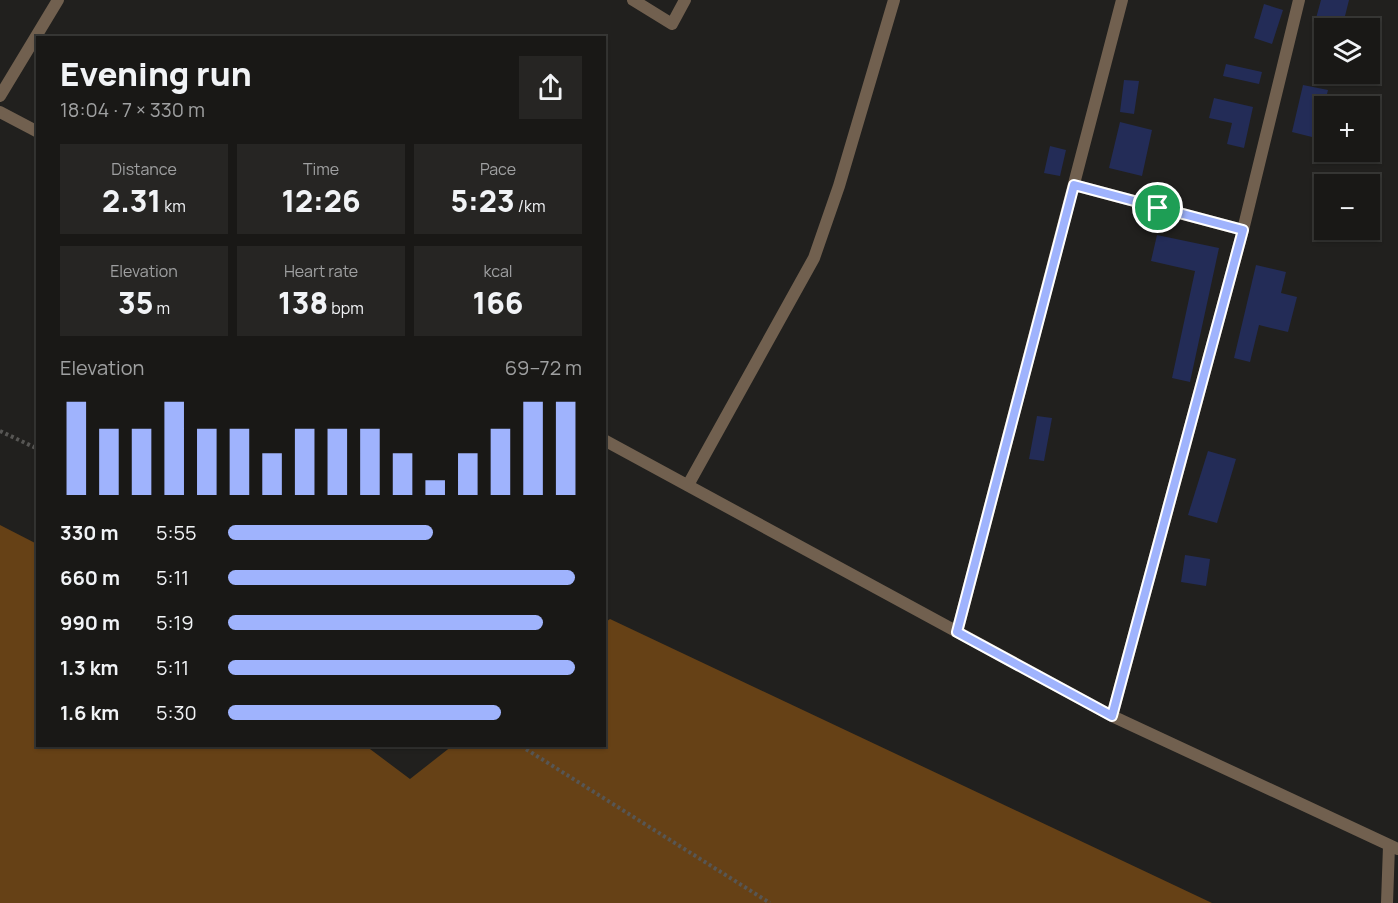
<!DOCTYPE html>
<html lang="en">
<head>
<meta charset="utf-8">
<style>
  :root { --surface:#191816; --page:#262523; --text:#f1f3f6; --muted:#9fa0a1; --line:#373735; --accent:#9fb3fd }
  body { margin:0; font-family:Manrope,sans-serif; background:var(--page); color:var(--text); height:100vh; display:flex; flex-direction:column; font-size:22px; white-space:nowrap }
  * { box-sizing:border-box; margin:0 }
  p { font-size:20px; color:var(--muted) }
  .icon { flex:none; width:33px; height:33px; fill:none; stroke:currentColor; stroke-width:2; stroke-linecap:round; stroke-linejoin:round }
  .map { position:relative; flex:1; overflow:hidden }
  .details { position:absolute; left:36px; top:36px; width:570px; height:711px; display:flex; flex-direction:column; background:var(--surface); border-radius:0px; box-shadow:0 2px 4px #0004,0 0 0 2px var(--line) }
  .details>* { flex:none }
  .tools { position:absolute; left:1314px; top:18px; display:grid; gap:12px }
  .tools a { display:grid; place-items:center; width:66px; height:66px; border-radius:0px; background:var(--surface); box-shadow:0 2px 4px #0004,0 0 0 2px var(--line); font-size:30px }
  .pin { position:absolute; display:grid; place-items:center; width:51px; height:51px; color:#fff; margin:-26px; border:3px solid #fff; border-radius:50%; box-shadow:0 2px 6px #0007 }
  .round { display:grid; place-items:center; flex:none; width:63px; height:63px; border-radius:0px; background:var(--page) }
  .headline { display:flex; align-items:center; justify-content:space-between; height:102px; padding:0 24px }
  h1 { font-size:33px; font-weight:800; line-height:45px }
  .figures { display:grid; grid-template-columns:repeat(3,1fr); gap:9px; height:102px; padding:6px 24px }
  .figures div { display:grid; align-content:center; border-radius:0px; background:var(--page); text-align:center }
  .figures b { font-size:30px; font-weight:800 }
  .figures small { font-size:16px; font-weight:400 }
  .figures p { font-size:16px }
  .chart { height:168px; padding:12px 24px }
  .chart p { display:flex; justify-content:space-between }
  .chart svg { width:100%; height:108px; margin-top:6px; stroke:var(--accent); stroke-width:6 }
  ul { padding:0 24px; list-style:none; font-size:20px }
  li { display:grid; grid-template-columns:96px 72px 1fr; align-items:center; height:45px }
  li i { height:15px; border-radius:8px; background:var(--accent) }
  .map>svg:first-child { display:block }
</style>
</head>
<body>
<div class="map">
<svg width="1398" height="903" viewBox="0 0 1398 903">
  <rect width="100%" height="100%" fill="#21201e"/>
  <path fill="#664116" d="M0 525 37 544 38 746H366L410 779 452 746H604V623L610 619 1212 903H0Z"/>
  <path fill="#232c57" d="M1321 0H1349L1342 28 1315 22Z
    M1264 4 1283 10 1272 44 1254 38Z
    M1226 64 1262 72 1259 84 1223 76Z
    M1124 80 1139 81 1134 114 1120 112Z
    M1303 85 1328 90 1316 138 1292 132Z
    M1214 98 1253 107 1244 148 1227 144 1232 123 1209 118Z
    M1120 122 1152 130 1142 176 1109 168Z
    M1050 146 1066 150 1060 176 1044 173Z
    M1157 235 1219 248 1190 382 1172 378 1195 271 1151 261Z
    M1256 265 1286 272 1281 293 1297 297 1288 332 1259 325 1250 362 1234 358Z
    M1037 416 1052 418 1044 461 1029 459Z
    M1208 451 1236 459 1217 523 1188 515Z
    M1185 555 1210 559 1206 586 1181 582Z"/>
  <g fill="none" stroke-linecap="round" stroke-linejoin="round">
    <path stroke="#575654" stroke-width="4" stroke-dasharray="3 3" stroke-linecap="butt" d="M0 431 38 449
      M521 746 770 903"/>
    <path stroke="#71604f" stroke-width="12" d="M633 0 672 24 685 0
      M0 112 38 132
      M1074 185 1243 230
      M604 440 1112 716 1398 849
      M688 485 814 258 839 186 894 0
      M957 632 1122 0
      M1112 716 1243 230 1299 0
      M1387 903 1389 846"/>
    <path stroke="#71604f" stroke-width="12" d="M0 96 58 0"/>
  </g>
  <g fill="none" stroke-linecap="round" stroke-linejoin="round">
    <g stroke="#fff" stroke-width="12">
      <path id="route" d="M1074 185 1243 230 1112 716 957 632Z"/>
    </g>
    <use href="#route" stroke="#9fb3fd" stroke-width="8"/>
  </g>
</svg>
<div class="tools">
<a><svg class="icon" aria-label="layers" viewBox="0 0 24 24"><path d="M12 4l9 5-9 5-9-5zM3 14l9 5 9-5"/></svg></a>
<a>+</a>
<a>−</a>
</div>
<div class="pin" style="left:1158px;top:208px;background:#1e9e55"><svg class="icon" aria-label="arrive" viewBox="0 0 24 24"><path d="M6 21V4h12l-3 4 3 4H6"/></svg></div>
<section class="details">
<div class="headline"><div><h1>Evening run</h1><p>18:04 · 7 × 330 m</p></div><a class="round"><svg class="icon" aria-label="share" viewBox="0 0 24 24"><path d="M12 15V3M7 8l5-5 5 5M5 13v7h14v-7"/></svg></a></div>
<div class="figures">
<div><p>Distance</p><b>2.31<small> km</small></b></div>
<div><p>Time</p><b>12:26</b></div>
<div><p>Pace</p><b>5:23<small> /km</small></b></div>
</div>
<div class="figures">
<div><p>Elevation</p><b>35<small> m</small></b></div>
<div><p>Heart rate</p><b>138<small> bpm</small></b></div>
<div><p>kcal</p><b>166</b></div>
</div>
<div class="chart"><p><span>Elevation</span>69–72 m</p>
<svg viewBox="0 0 160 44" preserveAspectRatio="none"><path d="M5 44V6M15 44V17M25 44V17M35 44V6M45 44V17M55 44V17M65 44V27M75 44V17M85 44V17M95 44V17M105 44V27M115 44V38M125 44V27M135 44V17M145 44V6M155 44V6"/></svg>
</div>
<ul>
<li><b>330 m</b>5:55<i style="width:58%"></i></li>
<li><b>660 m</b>5:11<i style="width:98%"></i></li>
<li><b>990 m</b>5:19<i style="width:89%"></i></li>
<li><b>1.3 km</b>5:11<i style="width:98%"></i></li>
<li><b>1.6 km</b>5:30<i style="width:77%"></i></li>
</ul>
</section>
</div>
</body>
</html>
